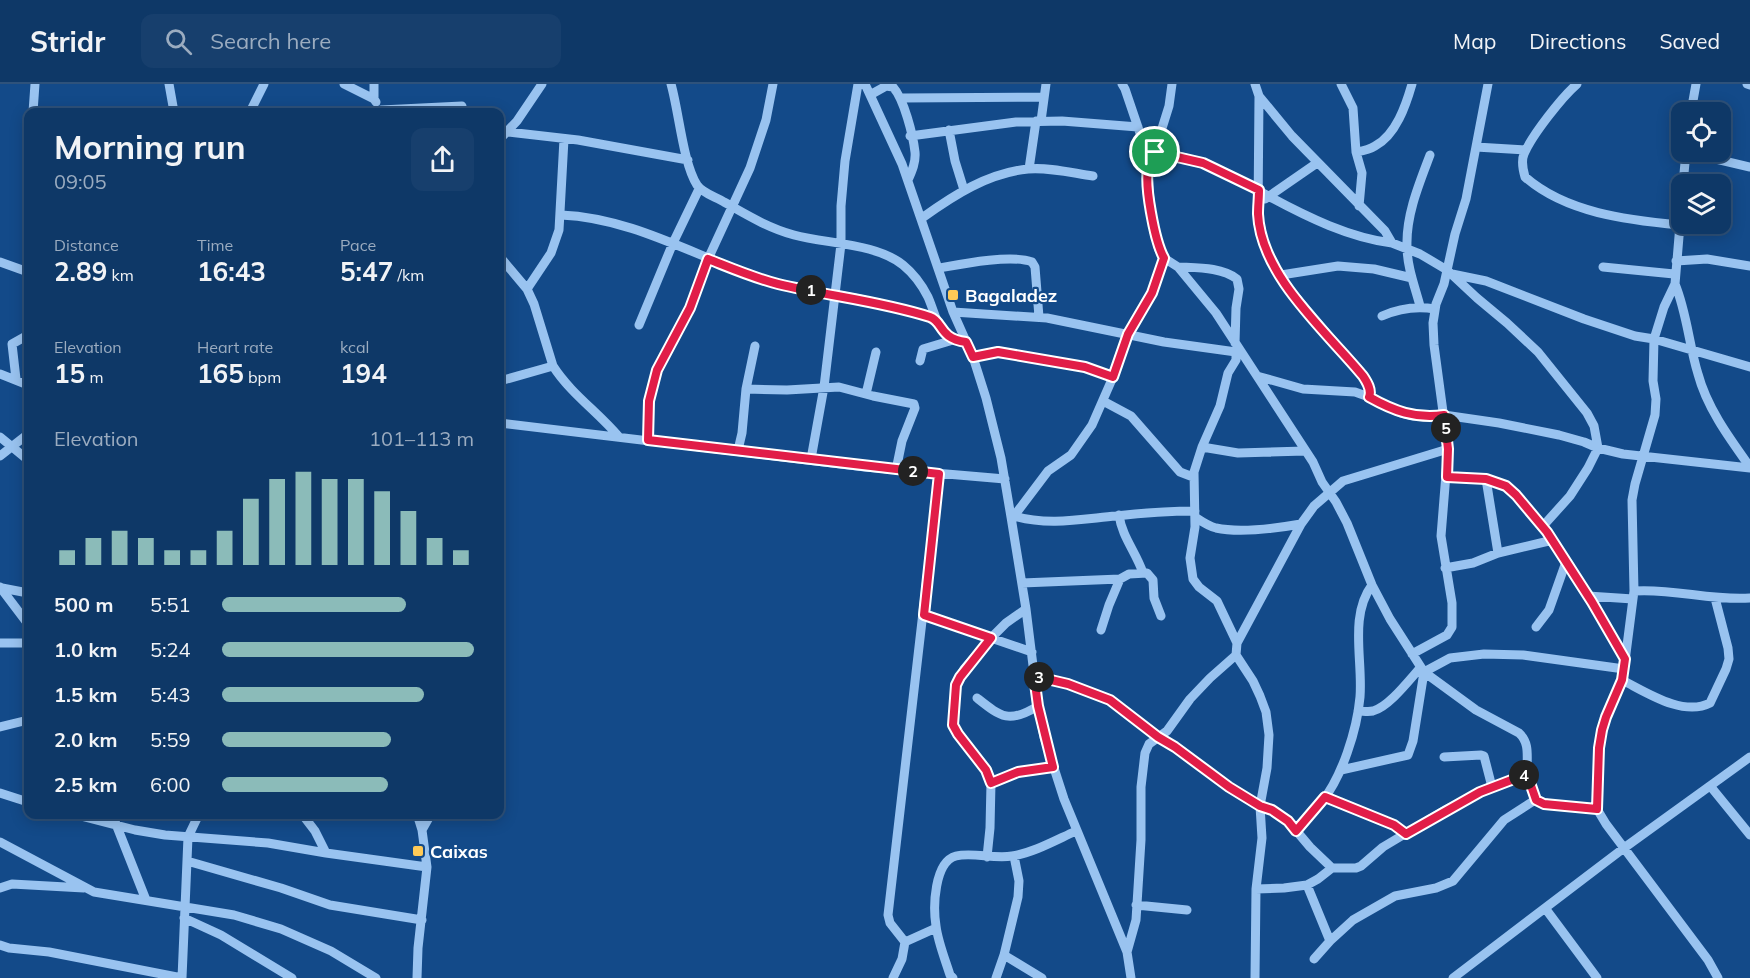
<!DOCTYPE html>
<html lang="en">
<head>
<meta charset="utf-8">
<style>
  :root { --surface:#0e3867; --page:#173f6d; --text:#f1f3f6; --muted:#9bacc0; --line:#2e527b; --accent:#8bbbb9 }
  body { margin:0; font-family:Mulish,sans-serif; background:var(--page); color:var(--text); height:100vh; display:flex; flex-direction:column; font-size:22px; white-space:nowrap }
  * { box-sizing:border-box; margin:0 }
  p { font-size:20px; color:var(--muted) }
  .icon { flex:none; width:33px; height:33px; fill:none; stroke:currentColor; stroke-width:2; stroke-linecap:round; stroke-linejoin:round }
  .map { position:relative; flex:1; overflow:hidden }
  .panel { position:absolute; left:24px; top:24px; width:480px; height:711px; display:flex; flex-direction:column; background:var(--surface); border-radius:12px; box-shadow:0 3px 15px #0003,0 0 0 2px var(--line) }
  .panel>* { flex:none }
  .controls { position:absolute; left:1671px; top:18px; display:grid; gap:12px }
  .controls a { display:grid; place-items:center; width:60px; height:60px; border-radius:12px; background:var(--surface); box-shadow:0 3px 15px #0003,0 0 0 2px var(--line); font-size:30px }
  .pin { position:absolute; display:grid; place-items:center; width:51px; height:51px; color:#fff; margin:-26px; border:3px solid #fff; border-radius:50%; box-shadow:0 2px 6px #0007 }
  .km { position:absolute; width:30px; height:30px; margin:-15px; border-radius:50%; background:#222; color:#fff; font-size:16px; line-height:30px; text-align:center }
  .round { display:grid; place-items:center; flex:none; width:63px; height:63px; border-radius:12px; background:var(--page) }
  .overview { display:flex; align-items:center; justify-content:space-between; height:102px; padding:0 30px }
  h1 { font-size:33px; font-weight:700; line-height:45px }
  .figures { display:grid; grid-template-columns:repeat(3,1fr); gap:9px; height:102px; padding:6px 30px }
  .figures div { display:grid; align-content:center }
  .figures b { font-size:26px; font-weight:700 }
  .figures small { font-size:16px; font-weight:400 }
  .figures p { font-size:16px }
  .chart { height:168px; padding:12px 30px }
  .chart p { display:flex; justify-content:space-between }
  .chart svg { width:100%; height:108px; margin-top:6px; stroke:var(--accent); stroke-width:6 }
  ul { padding:0 30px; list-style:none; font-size:20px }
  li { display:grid; grid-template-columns:96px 72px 1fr; align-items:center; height:45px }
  li i { height:15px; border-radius:8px; background:var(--accent) }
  header { display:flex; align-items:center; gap:36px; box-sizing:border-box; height:84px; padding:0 30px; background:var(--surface); border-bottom:2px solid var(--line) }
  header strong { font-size:28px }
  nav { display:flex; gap:33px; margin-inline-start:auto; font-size:21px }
  .search { width:420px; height:54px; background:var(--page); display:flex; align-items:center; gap:15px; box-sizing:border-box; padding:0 21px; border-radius:12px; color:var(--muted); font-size:22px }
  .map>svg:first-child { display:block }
</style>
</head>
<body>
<header>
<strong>Stridr</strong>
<div class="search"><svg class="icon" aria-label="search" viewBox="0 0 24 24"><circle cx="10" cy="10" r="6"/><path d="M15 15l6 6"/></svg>Search here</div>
<nav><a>Map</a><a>Directions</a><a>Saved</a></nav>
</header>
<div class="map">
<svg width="1750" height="894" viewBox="0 0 1750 894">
  <rect width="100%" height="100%" fill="#134a89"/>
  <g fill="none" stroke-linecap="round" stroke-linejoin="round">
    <path stroke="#99c3f0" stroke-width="9" d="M169 0 174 28
      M344 0 374 15
      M374 0V15L376 18
      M671 0C679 28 683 79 697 101 702 109 716 113 724 118 747 131 768 144 794 151 827 160 876 159 903 181 914 190 922 201 928 213 938 236 937 254 966 258
      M865 0 902 80 953 228 973 273 986 314 1001 374 1011 433 1026 525 1038 622 1044 653 1064 715 1127 868 1131 894
      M1122 0 1125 5 1144 61 1148 83 1149 108 1154 148 1159 166 1164 174 1178 183 1216 229 1313 378 1322 398 1336 418 1347 439 1372 501 1390 535 1424 588 1476 626 1519 649C1532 661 1525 677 1528 692 1530 700 1533 708 1535 716L1554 721 1597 725
      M1255 0 1259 12 1292 52 1385 147 1392 159 1420 170 1447 186 1477 214 1507 239 1538 268 1587 329 1594 342 1598 364 1588 384 1570 412 1543 442
      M1341 0 1353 24 1356 68 1362 89 1359 122
      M1577 0C1562 13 1532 51 1524 70 1521 77 1523 86 1525 93 1566 129 1627 136 1680 141
      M1747 0 1750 1
      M870 11 886 2 893 3C904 15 913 51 915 68 916 78 912 87 908 96
      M1259 12 1258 130 1264 160 1277 186 1290 206 1363 292 1368 301 1369 313
      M902 14 1044 13
      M381 26 462 22
      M33 28 35 0
      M250 28 264 0
      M1691 28 1696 0
      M1041 37 1046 0
      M949 46 955 77 964 106
      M508 48 578 56 688 76
      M910 52 1016 38 1062 37 1138 43
      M500 55 517 37 542 0
      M1476 63 1526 66
      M1145 68C1191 68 1231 92 1270 113 1307 133 1350 154 1392 159
      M1356 68C1362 67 1369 66 1375 62 1396 51 1406 21 1412 0
      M1153 73 1169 22 1172 0
      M1029 85 1036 37
      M1683 100 1686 68 1750 83
      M1265 115 1317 79
      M1682 117 1675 200 1664 223 1654 255 1653 297 1656 315 1655 331 1635 400 1632 416 1634 507 1624 585 1622 596 1606 633 1599 664 1597 725 1606 740 1708 876 1718 894
      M561 131C635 134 699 175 769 197 797 206 826 208 854 214 881 219 908 227 934 235
      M922 134C954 111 988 89 1028 85 1049 83 1072 89 1093 92
      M500 173 527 205 534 220 553 282C571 310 598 328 619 353
      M1676 177 1707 175 1750 182
      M0 178 28 188
      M1178 183C1198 184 1221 183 1237 195L1239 205 1236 224 1235 259
      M1603 183 1674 190
      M939 184C961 180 1012 170 1032 178L1035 183 1039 233
      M1452 190 1486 197 1584 235 1635 252 1654 255 1750 283
      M1281 191 1338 182 1374 185 1412 194
      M1675 200C1687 229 1689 261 1698 290 1707 324 1730 355 1750 383
      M527 205 551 169 559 146 564 55
      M1420 222C1415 203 1407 183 1407 162 1406 131 1419 100 1430 71
      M953 228 1047 234 1164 258 1236 268 1240 266
      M1382 232C1400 224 1417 222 1435 225
      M639 241 673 159 699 105
      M1236 268V276L1228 289 1220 322 1202 363 1194 388 1195 443 1190 474 1193 495 1199 503 1217 517 1237 559
      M973 273 998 268 1085 283 1113 293
      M920 277 923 265 953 256
      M0 290 28 301
      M1257 292 1303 305 1355 308 1369 313 1401 329 1413 332 1444 331 1499 339 1559 351 1584 358 1598 364 1623 370 1750 384
      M16 295 12 260 28 251
      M500 297 553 282
      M746 305 787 306 839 303 873 312 914 320 915 324 902 357 896 386
      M866 310 876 268
      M1103 317 1131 332 1180 388 1193 393
      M500 339 865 383 1005 395
      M0 353 28 376
      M648 356 649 317 657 286 690 224 708 175 750 84 766 36 773 0
      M1202 363 1238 369 1305 367
      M738 366 742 349 746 305 755 262
      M0 372 28 350
      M811 375 824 303 841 160V122L845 77 858 0
      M1447 393C1467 393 1488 393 1506 402 1513 406 1519 415 1525 421 1566 467 1593 523 1625 575
      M1486 395 1498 469
      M1119 431C1122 453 1136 468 1143 489
      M1014 432C1048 442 1082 435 1116 432 1142 429 1169 427 1195 427
      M1011 433 1014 432 1048 387 1071 371 1092 341 1113 293 1128 250 1152 209 1164 174
      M1195 433C1201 437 1208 442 1216 444 1239 449 1278 444 1301 440
      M1445 484 1473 479 1498 469 1553 456
      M1022 499 1120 495 1129 490 1147 489 1153 496 1154 514 1161 532
      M0 503 28 540
      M2 504 28 509
      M1634 507C1673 504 1711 517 1750 514
      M1588 512 1633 515
      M924 531 1032 568
      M1536 543 1549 526 1566 478
      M1101 546 1109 521 1120 495
      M0 559H28
      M1412 570 1447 551 1452 543V519L1441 452 1448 365 1434 261 1433 239 1436 220 1444 200 1455 150 1466 115 1488 0
      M1236 571 1253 597 1260 612 1266 628 1269 651 1267 684 1260 722 1262 754 1256 805 1255 894
      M1034 592 1068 600 1110 616 1158 653 1175 663 1229 703 1260 722 1272 726 1288 737 1310 763 1332 784
      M1622 596C1646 608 1683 633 1710 619L1726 585 1729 575 1728 564 1715 514
      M977 614C1001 633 1009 640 1038 622
      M1358 627C1363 627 1368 628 1373 627 1389 623 1410 595 1421 583
      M0 643 28 636
      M1444 673 1481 671 1484 672 1492 703
      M1341 686 1408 671 1413 657 1424 588 1450 574 1484 570 1523 571 1624 585
      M991 699 1018 689 1053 683
      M1711 703 1750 751
      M0 709 28 718
      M1325 713 1394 741 1405 750
      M73 730 135 746 165 751 268 759 326 769 427 783
      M112 730 146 816
      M302 730 315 747 326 769
      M417 730 422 746 427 783 418 864 417 894
      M422 746 431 730
      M1296 747C1304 737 1314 729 1321 719 1342 693 1357 646 1360 613 1363 576 1349 532 1372 501
      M0 758 94 808 234 831 281 845 331 867 376 894
      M987 773 990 744 991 699 986 686 954 645 953 631 956 601 964 585 991 554 1006 539 1026 525
      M187 777 281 804 330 821 422 836
      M1307 801 1330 857 1314 875
      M0 804 12 800 84 804
      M1256 805 1284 804 1307 801 1318 795 1332 784H1356L1361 782 1383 763 1445 726 1492 703 1527 690
      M1136 821 1187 826
      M1545 824 1597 894
      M184 834 221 851 292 894
      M1330 857 1353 836 1395 812 1436 804 1453 797 1504 736 1535 716
      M905 858 936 844
      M0 861 9 864 49 868 182 894
      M1127 868 1136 836 1141 756V703L1145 669 1149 660 1167 647 1190 615 1210 594 1236 571 1237 559 1301 440 1314 422 1343 397 1448 365
      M1004 871 1042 894
      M182 894 188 753 199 730
      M893 894 902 875 905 858 890 839 888 831 939 390
      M953 894 950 891C945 875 938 858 936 842 933 823 934 778 956 772 972 768 994 775 1012 772 1033 769 1056 756 1076 747
      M996 894 1004 871 1018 813 1019 797 1014 772
      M1453 894 1624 764 1750 673"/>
  </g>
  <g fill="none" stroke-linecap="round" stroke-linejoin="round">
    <g stroke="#fff" stroke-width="12">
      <path id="route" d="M1155 68 1203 79 1259 106C1259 114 1258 122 1258 130 1261 192 1326 247 1363 292 1367 298 1372 306 1369 313 1394 327 1415 335 1444 331L1448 365 1447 393 1486 395 1506 402 1516 411 1547 448 1592 518 1625 575 1622 596 1606 633 1602 646 1599 664 1597 725 1544 720 1536 716 1527 690 1480 708 1406 750 1394 741 1325 713 1296 747 1288 737 1272 726 1260 722 1229 703 1175 663 1158 653 1110 616 1068 600 1034 592 1038 622 1053 683 1018 688 991 699 986 686 958 650 953 641 956 601 960 593 991 554 924 531 939 390 648 356 649 317 657 286 690 224 708 175C731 184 754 194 778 200 828 212 880 217 930 233 944 238 938 254 966 258L973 273 998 268 1085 283 1113 293 1128 250 1152 209 1164 174C1155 158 1143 98 1149 81 1150 77 1153 72 1155 68Z"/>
    </g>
    <use href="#route" stroke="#e11d48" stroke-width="8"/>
  </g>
  <g fill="#ffca57" stroke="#134a89" stroke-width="2">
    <rect x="947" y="205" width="12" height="12" rx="3"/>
    <rect x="412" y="761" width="12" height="12" rx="3"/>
  </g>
  <g text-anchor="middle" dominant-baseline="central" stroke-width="4.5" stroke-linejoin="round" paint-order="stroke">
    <g font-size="18" font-weight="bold" fill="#fff" stroke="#134a89" text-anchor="start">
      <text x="965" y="211">Bagaladez</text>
      <text x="430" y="767">Caixas</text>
    </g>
  </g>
</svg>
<div class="controls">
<a><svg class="icon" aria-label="locate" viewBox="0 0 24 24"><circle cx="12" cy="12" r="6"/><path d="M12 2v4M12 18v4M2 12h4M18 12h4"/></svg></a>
<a><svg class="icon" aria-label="layers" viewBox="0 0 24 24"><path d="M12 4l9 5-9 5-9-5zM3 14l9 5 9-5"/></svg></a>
</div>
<div class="pin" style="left:1155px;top:68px;background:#1e9e55"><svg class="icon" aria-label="arrive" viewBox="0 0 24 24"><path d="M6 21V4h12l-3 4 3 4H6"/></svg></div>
<b class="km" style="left:811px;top:206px">1</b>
<b class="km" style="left:913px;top:387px">2</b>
<b class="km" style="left:1039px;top:593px">3</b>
<b class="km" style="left:1524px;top:691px">4</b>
<b class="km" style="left:1446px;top:344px">5</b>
<section class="panel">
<div class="overview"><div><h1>Morning run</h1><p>09:05</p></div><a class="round"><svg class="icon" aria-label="share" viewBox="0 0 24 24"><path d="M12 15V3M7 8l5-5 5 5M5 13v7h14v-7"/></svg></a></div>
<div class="figures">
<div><p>Distance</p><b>2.89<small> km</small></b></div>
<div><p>Time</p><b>16:43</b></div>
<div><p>Pace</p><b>5:47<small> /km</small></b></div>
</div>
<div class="figures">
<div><p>Elevation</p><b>15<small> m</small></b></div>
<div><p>Heart rate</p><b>165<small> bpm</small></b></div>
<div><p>kcal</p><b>194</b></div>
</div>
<div class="chart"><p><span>Elevation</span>101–113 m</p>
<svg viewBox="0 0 160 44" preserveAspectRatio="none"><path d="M5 44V38M15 44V33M25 44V30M35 44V33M45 44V38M55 44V38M65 44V30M75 44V17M85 44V9M95 44V6M105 44V9M115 44V9M125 44V14M135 44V22M145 44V33M155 44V38"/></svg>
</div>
<ul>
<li><b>500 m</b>5:51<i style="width:73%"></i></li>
<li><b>1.0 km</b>5:24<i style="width:100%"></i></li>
<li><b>1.5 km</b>5:43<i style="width:80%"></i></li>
<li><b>2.0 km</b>5:59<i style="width:67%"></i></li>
<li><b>2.5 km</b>6:00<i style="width:66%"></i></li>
</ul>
</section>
</div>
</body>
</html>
